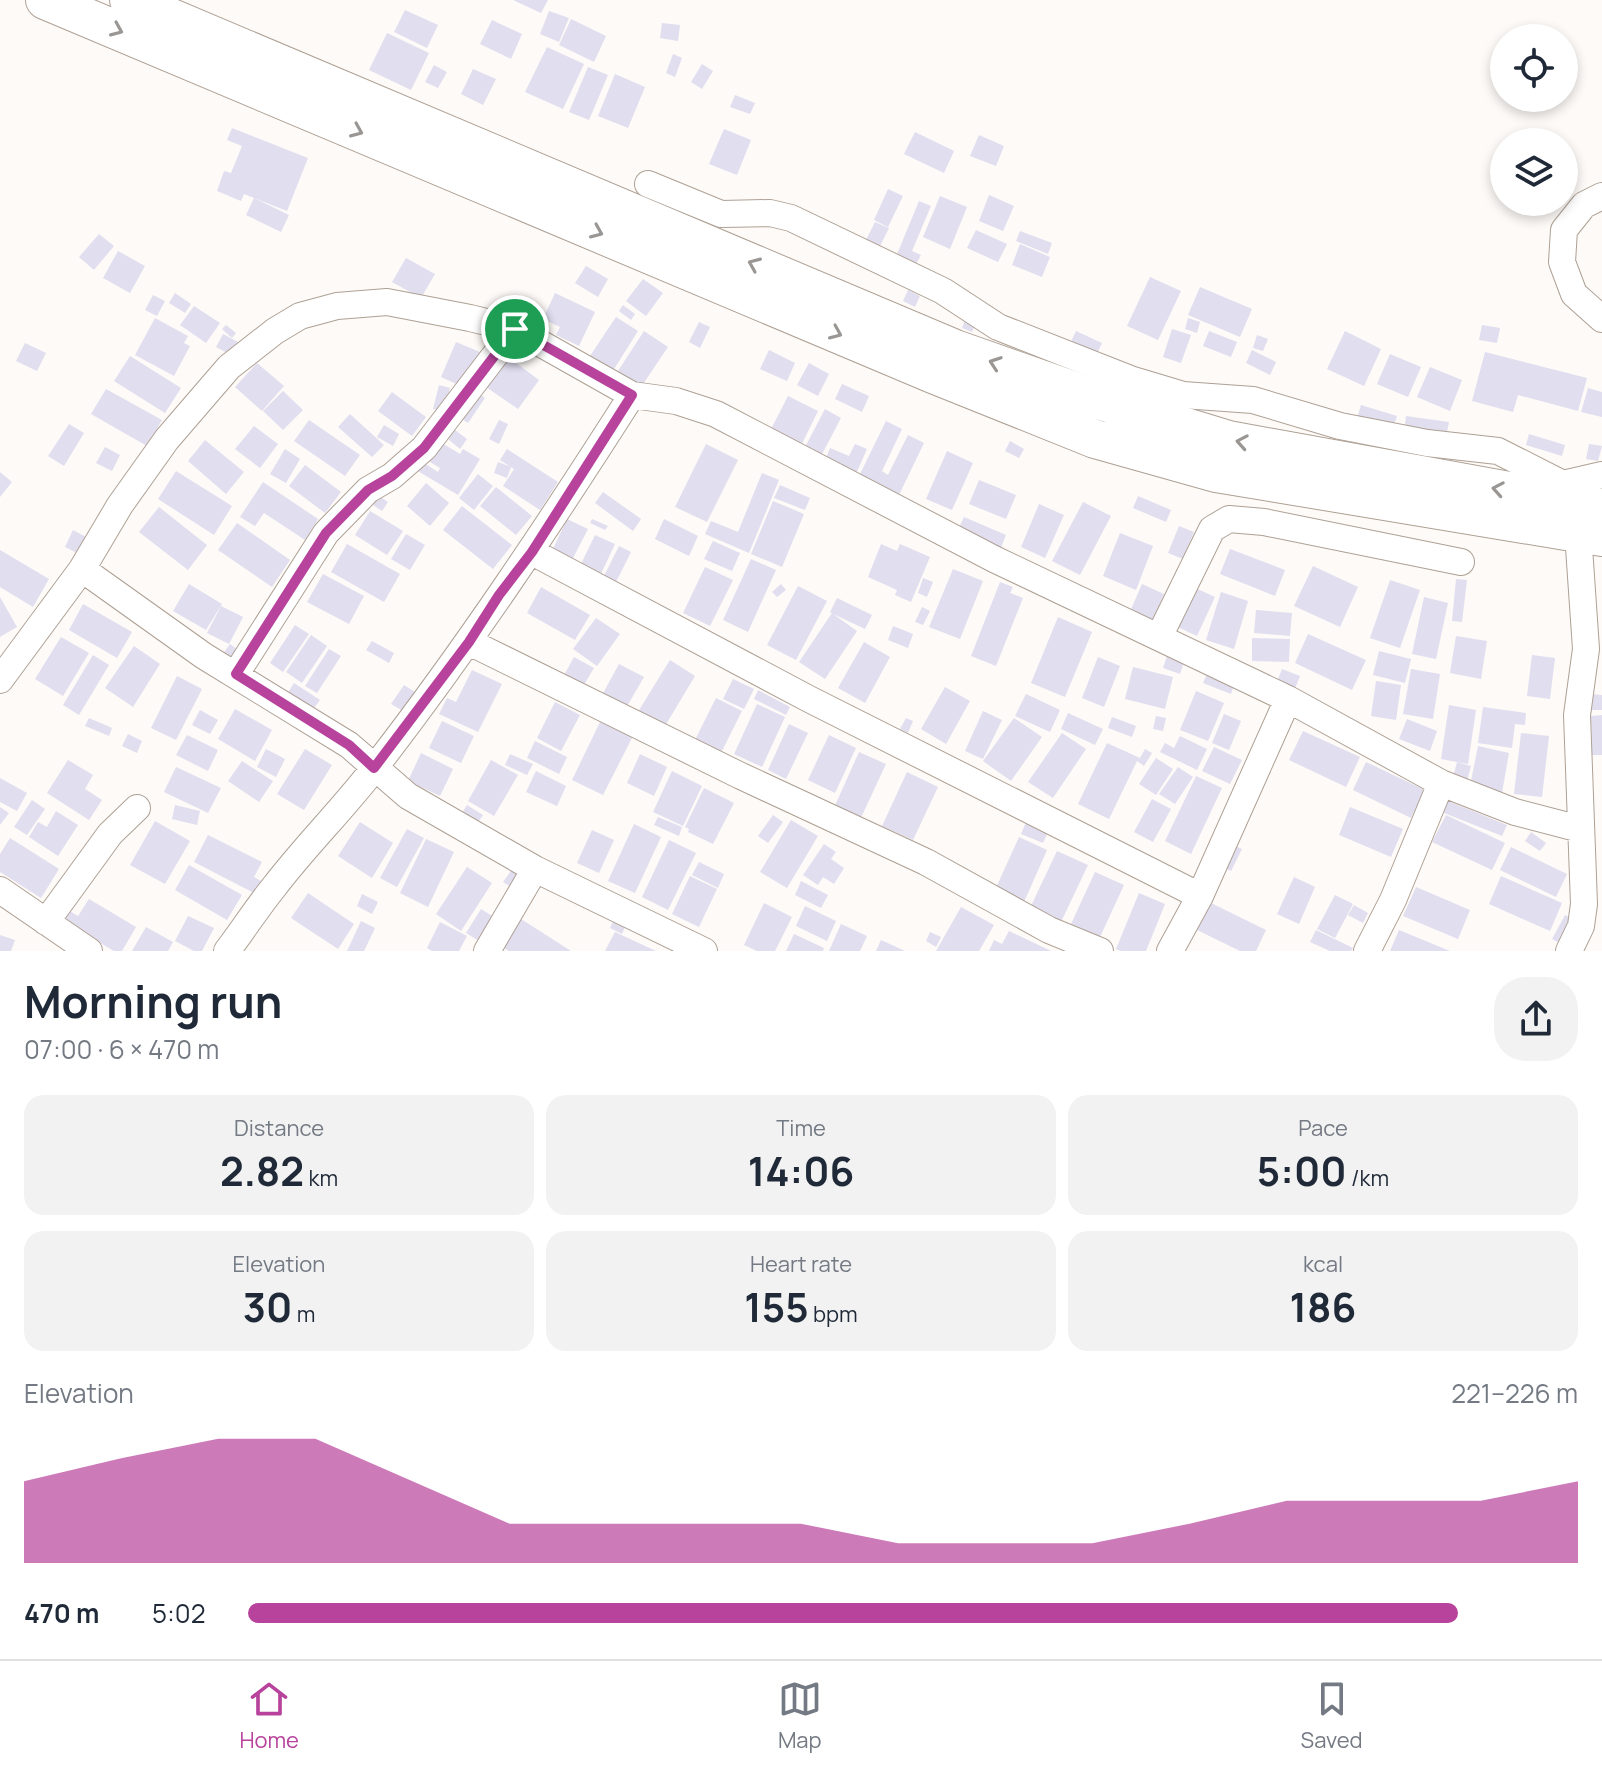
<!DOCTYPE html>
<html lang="en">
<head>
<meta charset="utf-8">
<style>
  :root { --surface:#fff; --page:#f2f2f3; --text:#1f2937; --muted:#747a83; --line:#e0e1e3; --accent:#b8439c }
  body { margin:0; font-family:Manrope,sans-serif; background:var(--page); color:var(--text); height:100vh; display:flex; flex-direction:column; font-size:30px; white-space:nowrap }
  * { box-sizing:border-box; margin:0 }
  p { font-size:26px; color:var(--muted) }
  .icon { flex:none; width:44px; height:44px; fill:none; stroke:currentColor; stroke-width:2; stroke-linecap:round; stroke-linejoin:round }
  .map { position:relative; height:951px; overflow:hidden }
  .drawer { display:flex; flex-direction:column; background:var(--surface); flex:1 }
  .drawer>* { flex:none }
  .controls { position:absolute; left:1490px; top:24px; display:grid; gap:16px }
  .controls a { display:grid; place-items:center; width:88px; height:88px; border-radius:50%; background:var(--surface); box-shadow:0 4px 12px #0003; font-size:40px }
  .pin { position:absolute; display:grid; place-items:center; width:68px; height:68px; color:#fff; margin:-34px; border:4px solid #fff; border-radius:50%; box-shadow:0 2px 8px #0007 }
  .round { display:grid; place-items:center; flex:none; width:84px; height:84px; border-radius:32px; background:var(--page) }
  .summary { display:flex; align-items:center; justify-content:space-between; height:136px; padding:0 24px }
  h1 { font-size:44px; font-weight:700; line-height:60px }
  .metrics { display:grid; grid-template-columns:repeat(3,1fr); gap:12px; height:136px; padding:8px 24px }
  .metrics div { display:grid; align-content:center; border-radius:20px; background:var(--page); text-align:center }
  .metrics b { font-size:40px; font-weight:700 }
  .metrics small { font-size:22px; font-weight:400 }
  .metrics p { font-size:22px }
  .chart { height:224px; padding:16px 24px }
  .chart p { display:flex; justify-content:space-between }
  .chart svg { width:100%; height:144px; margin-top:8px; fill:var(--accent); opacity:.7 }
  ul { padding:0 24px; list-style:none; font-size:26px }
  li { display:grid; grid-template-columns:128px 96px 1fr; align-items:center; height:60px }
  li i { height:20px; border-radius:10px; background:var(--accent) }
  .menu { display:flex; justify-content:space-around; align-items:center; height:112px; border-top:2px solid var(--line); background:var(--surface); font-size:22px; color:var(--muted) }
  .menu a { display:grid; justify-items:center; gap:4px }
  .menu .selected { color:var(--accent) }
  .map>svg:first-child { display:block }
</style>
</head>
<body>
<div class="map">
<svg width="1602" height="951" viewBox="0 0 1602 951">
  <rect width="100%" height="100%" fill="#fdfaf7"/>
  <path fill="#e1def0" d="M513 0H548L541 13Z
    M405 10 438 25 427 48 394 32Z
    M549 11 569 18 559 42 540 34Z
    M571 19 606 36 594 62 559 45Z
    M492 20 522 34 511 59 480 44Z
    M662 23 680 25 678 41 660 38Z
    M387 33 429 53 411 90 369 70Z
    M547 47 584 64 563 109 525 92Z
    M673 54 682 58 675 77 666 73Z
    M702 64 713 71 702 89 691 82Z
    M434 65 447 72 438 88 425 82Z
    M588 67 608 75 589 120 569 112Z
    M473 69 496 79 483 105 461 94Z
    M615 74 645 87 628 128 598 116Z
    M735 95 755 103 750 114 730 107Z
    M232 128 308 158 287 211 244 194 241 201 217 191 224 171 231 173 242 146 227 140Z
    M724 129 751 140 737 175 709 164Z
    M915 132 954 151 944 173 904 154Z
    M979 135 1004 146 996 166 970 156Z
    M888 189 903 196 888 227 874 220Z
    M989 195 1014 206 1003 231 979 221Z
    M940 196 967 207 950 249 923 237Z
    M254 198 289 215 281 232 246 215Z
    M919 201 931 206 912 251 921 255 914 268 895 259Z
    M875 222 889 228 877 252 863 246Z
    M976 230 1007 244 998 262 967 248Z
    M1020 231 1052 243 1048 254 1016 241Z
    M99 234 114 246 94 270 79 257Z
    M1020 244 1050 257 1042 277 1012 265Z
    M118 251 145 266 130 293 103 278Z
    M406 258 435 274 421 298 392 282Z
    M586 266 608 279 598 297 575 283Z
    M1150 277 1181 291 1158 340 1127 326Z
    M643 279 663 293 646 316 626 301Z
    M1200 287 1252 309 1240 337 1188 315Z
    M908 290 920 296 915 307 903 301Z
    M175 293 191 304 185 313 169 303Z
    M555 293 595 312 579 346 556 335 560 327 543 319Z
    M153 295 165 301 157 316 145 310Z
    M623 305 635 314 631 320 619 311Z
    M194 306 220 323 206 343 180 325Z
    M616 317 638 331 611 374 588 359Z
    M966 317 976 322 972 332 962 328Z
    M155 318 188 336 184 343 190 346 174 376 135 355Z
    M1188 318 1200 322 1197 333 1185 329Z
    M699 322 710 327 700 348 689 342Z
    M226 325 236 333 232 338 222 329Z
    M1482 325 1500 328 1497 343 1479 340Z
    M1172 329 1191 335 1181 363 1163 357Z
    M644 331 668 347 639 390 616 374Z
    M1076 331 1102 343 1094 360 1068 348Z
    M1209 331 1237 342 1231 357 1203 346Z
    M1345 331 1381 349 1364 386 1327 369Z
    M223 334 238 342 231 355 216 347Z
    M1257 335 1268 339 1263 351 1253 348Z
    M456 342 480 352 465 388 441 377Z
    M25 343 46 353 37 371 16 361Z
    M769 350 795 363 787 381 760 369Z
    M1252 350 1276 362 1270 375 1246 363Z
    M1485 352 1587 378 1578 411 1518 395 1513 412 1472 401Z
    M1390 354 1421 367 1408 397 1377 384Z
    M130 356 181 388 165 413 114 381Z
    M508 357 539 380 518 409 486 387Z
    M257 363 284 386 262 411 235 387Z
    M809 363 829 374 818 396 797 385Z
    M1430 367 1462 380 1450 411 1417 397Z
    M842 384 869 396 862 412 835 399Z
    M439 385 450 388 444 412 433 409Z
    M1588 388 1602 392V417L1581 412Z
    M106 389 162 420 147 446 91 414Z
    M474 390 485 398 468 423 457 416Z
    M283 391 303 410 283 430 263 411Z
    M392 392 426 417 412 436 378 411Z
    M788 396 818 411 802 444 771 429Z
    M1361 405 1397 416 1392 431 1356 421Z
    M825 409 841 418 820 458 804 449Z
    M350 414 384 445 372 457 338 427Z
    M1406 416 1449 422 1446 437 1404 432Z
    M309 420 360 455 345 476 294 441Z
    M499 420 508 424 499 444 489 439Z
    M886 421 902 429 882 471 888 475 908 435 924 443 899 495 859 476Z
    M69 424 84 433 64 466 48 456Z
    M384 425 399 434 393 446 377 437Z
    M254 426 278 444 260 468 235 449Z
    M455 430 467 439 460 449 448 439Z
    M1529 434 1565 445 1562 456 1526 445Z
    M205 440 244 472 226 494 188 461Z
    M1010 441 1024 449 1019 458 1005 451Z
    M442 443 460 454 463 449 480 459 458 495 416 470 421 461 438 472 440 468 430 462Z
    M706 444 738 460 707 522 675 507Z
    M855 444 867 449 856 474 825 460 830 448 849 456Z
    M1589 444 1602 446 1598 461 1586 459Z
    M105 447 120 455 112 471 96 463Z
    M285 449 300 459 286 483 270 474Z
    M507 449 558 482 540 510 503 486 514 469 500 460Z
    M947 451 973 463 952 510 926 499Z
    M498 462 511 467 507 478 494 473Z
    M305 465 341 492 325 513 289 486Z
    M176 471 232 506 214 535 158 499Z
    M0 472 12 482 0 497Z
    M762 473 779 480 749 553 705 534 711 521 738 532Z
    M478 474 493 486 474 510 459 498Z
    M979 480 1016 495 1006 519 969 504Z
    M263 482 318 519 305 540 264 513 255 526 240 517Z
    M426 483 449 503 430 526 407 506Z
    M780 485 810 498 805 510 774 498Z
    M496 487 532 516 516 535 480 506Z
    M603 492 641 519 633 531 595 503Z
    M379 496 388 502 382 511 373 505Z
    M1138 496 1171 510 1166 522 1133 508Z
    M773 501 804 514 782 567 751 554Z
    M1083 502 1111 516 1080 575 1052 561Z
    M1039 504 1064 515 1045 558 1021 547Z
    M462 506 512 545 493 569 443 530Z
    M159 507 207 545 188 570 139 532Z
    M370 511 403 531 387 555 355 535Z
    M964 517 1006 535 1000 550 957 532Z
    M567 519 588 529 572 560 552 551Z
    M592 519 608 526 605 530 590 523Z
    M664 519 698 536 689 556 655 539Z
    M237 523 290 560 272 587 218 550Z
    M1179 526 1194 532 1183 559 1168 553Z
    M73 530 88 538 79 554 65 547Z
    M1120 533 1153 546 1136 590 1103 576Z
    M406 534 425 545 410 570 391 559Z
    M595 535 615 544 601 574 581 564Z
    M713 541 740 553 732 571 704 559Z
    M347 544 400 574 384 602 331 572Z
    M881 544 897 551 900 544 930 557 911 602 895 595 897 590 868 577Z
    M619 546 631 552 615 584 603 578Z
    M1230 549 1285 570 1275 596 1220 574Z
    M0 550 49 579 33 607 0 587Z
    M751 559 776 570 748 632 723 620Z
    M1313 566 1358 587 1340 627 1294 606Z
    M705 567 733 580 710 626 683 613Z
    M953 569 983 581 960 639 929 627Z
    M323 574 364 596 349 624 307 602Z
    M923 578 933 582 927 597 918 593Z
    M1456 579 1467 580 1462 622 1452 621Z
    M1390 580 1420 590 1400 648 1370 638Z
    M1000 582 1013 587 1010 593 1023 598 996 666 971 656Z
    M189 584 222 604 206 630 173 611Z
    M781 584 786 590 777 597 772 592Z
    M1142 584 1164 594 1152 623 1129 614Z
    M1189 585 1215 597 1197 636 1171 624Z
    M798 586 827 601 796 660 767 645Z
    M541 587 590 615 575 640 527 613Z
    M1221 592 1248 601 1234 649 1206 640Z
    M0 597 17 627 0 637Z
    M1424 597 1448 603 1436 659 1412 654Z
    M837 598 872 615 865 629 833 614 857 631 825 679 799 662 832 613 830 612Z
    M83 604 132 632 117 658 69 630Z
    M221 606 243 617 229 644 207 633Z
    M922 607 930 611 923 625 915 622Z
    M1256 610 1292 613 1290 636 1254 633Z
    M1058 617 1092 632 1065 697 1031 683Z
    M596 618 620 634 597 666 573 649Z
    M295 625 309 634 283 672 270 663Z
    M893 626 913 634 908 648 888 640Z
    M1308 634 1366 660 1352 690 1295 663Z
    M311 635 327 646 302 683 286 672Z
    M1456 636 1487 641 1481 679 1450 673Z
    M61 637 89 653 63 696 35 679Z
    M1252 638 1290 639 1289 662 1252 661Z
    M372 641 394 653 389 663 366 650Z
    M864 642 890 657 865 703 838 688Z
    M230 644 237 649 229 660 222 655Z
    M134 646 160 664 133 707 105 688Z
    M329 649 341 656 317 693 305 686Z
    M1379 651 1411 659 1405 683 1373 675Z
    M93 655 109 665 79 715 63 705Z
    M1532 655 1555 658 1550 699 1527 696Z
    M1167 656 1184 662 1180 674 1163 668Z
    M574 657 594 668 582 688 563 677Z
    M1098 657 1120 666 1104 707 1082 698Z
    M670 660 695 676 662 731 636 715Z
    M619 664 644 677 626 708 602 695Z
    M1133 667 1173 677 1165 709 1125 699Z
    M1282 669 1300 676 1293 694 1275 687Z
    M1411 669 1440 674 1433 719 1403 714Z
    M472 670 502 684 478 732 439 714 447 698 456 702Z
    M1207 674 1234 685 1231 694 1203 683Z
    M177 676 202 689 176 740 151 728Z
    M733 679 754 689 744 709 723 699Z
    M1376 681 1401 685 1396 720 1371 716Z
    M294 683 320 700 312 711 287 694Z
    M404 685 415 692 403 711 391 704Z
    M945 687 970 701 946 744 921 729Z
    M758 690 790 707 786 715 754 699Z
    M1196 691 1224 703 1208 741 1180 730Z
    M1026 694 1060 710 1050 732 1015 716Z
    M1592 694 1602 695V710H1591Z
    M716 698 742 711 718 759 692 746Z
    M555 702 580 715 561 751 537 738Z
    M757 704 785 717 762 767 734 754Z
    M1449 705 1476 710 1468 764 1441 759Z
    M1483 707 1526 713 1525 725 1515 724 1512 748 1478 743Z
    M235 709 272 730 255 761 218 739Z
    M200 710 218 720 210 734 192 725Z
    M983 711 1002 720 983 759 965 751Z
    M1068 713 1103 729 1095 745 1061 729Z
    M1224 714 1241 721 1229 750 1212 743Z
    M1602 715V755H1592L1591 716Z
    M1156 716 1166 718 1163 731 1153 729Z
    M1112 717 1136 726 1132 737 1108 728Z
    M89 718 112 728 109 736 85 726Z
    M906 718 913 721 908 733 900 729Z
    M1014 718 1042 737 1011 781 983 761Z
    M1407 719 1437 731 1430 751 1399 739Z
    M601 720 633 736 603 795 572 780Z
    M442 721 474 736 461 763 429 748Z
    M789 724 808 733 786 779 768 770Z
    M1303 731 1360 757 1346 787 1289 760Z
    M1062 733 1086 749 1053 798 1028 782Z
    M1521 733 1549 736 1542 797 1514 794Z
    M128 734 142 741 137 753 122 746Z
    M187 735 218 750 208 771 176 755Z
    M829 735 856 748 835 793 808 780Z
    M1180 736 1207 749 1197 770 1160 752 1165 743 1174 748Z
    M535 741 567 757 559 774 527 758Z
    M1107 743 1140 758 1145 749 1152 753 1144 766 1137 761 1109 819 1078 804Z
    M1478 746 1509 753 1502 793 1470 786Z
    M1214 747 1242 760 1230 784 1202 771Z
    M266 749 285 759 276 777 257 767Z
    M305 749 332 765 304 810 277 794Z
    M859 752 886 764 859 822 833 810Z
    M421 753 453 769 440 796 408 781Z
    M510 754 533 764 527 775 505 765Z
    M640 754 667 767 654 796 627 783Z
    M1156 758 1173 769 1156 795 1139 784Z
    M68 760 93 775 85 789 102 800 89 820 47 793Z
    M491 760 518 775 494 816 468 801Z
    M242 761 273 781 259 802 228 781Z
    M1366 762 1425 790 1411 818 1353 790Z
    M1457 762 1471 766 1466 785 1452 781Z
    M176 767 221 788 208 813 164 792Z
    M1178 767 1193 777 1175 804 1159 794Z
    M536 771 566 786 557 806 526 792Z
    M672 771 702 786 683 826 653 812Z
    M907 772 938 787 913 840 882 826Z
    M1196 776 1222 788 1191 854 1165 841Z
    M0 778 27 793 17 811 0 802Z
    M704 788 734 803 713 844 688 832 689 829 685 827Z
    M1152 799 1171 809 1153 842 1134 832Z
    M1443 799 1507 825 1502 836 1439 811Z
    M32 800 45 809 27 835 14 827Z
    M175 805 200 811 197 825 172 819Z
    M467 805 483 815 476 825 460 816Z
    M0 807 9 813 0 825Z
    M1350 807 1403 829 1391 857 1339 835Z
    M56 811 78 825 58 856 29 837 38 822 47 827Z
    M773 815 783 822 768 843 758 836Z
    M1446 815 1505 843 1492 870 1432 842Z
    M658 817 682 827 679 836 654 825Z
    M791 820 818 836 787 888 760 872Z
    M1027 820 1049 830 1043 843 1021 834Z
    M155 821 190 841 165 884 130 865Z
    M360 822 393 843 372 878 338 856Z
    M634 824 661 837 635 893 608 881Z
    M407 829 424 838 397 887 380 878Z
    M592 830 614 840 599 873 577 863Z
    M1531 832 1546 843 1540 851 1525 841Z
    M208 835 262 862 254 877 265 883 258 895 194 862Z
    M1019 837 1047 850 1024 902 995 890Z
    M10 838 59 869 41 898 0 872V854Z
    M426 839 454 852 428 907 400 893Z
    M669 840 696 853 668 910 642 897Z
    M1229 843 1242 849 1231 871 1218 865Z
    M824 844 836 852 831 859 844 868 834 884 823 877 818 885 803 875Z
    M1511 847 1567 874 1556 897 1500 870Z
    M1057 851 1088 865 1061 922 1030 908Z
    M699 862 724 874 718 888 692 875Z
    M189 865 242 895 227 920 175 890Z
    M467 867 492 883 461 931 436 914Z
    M513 868 522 874 513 888 503 882Z
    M1095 872 1124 885 1100 937 1071 924Z
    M690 876 717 889 699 927 672 914Z
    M1501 876 1562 903 1550 931 1489 904Z
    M1294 877 1315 887 1299 924 1277 914Z
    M801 881 828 895 821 908 795 895Z
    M1416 887 1470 910 1458 939 1403 916Z
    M308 893 354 924 338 949 291 918Z
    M1139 893 1165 904 1146 951H1121L1116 949Z
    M362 894 378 902 372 914 357 906Z
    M1335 895 1353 904 1335 938 1317 929Z
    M89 899 136 927 122 951H114L62 921 68 910 78 916Z
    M764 903 792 917 775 951H757L744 945Z
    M1211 903 1266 930 1256 951H1240L1197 930Z
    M1354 905 1368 913 1363 923 1348 915Z
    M805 906 836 921 827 941 796 926Z
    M961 907 994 925 979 951H936Z
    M481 909 494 917 479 941 466 933Z
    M1565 915 1578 922 1565 946 1552 939Z
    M188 916 214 928 202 951H194L175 941Z
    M615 917 627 922 622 934 610 928Z
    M521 919 571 951H509L502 947Z
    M361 921 375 928 364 951H347Z
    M440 922 467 936 459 951H432L427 948Z
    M841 924 867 936 860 951H829Z
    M146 927 173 942 168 951H132Z
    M1316 930 1353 948 1351 951H1330L1310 942Z
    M1399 930 1450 951H1390Z
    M1009 931 1051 951H989L994 940 1002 944Z
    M615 932 656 951H605Z
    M930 932 941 937 936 947 926 941Z
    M794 934 824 948 823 951H786Z
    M0 935 15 940 11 951H0Z
    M881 940 905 951H876Z"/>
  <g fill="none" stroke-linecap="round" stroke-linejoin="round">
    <g stroke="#aea094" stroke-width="28">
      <path id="minor" d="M648 184 721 214 770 213 791 218 943 291 998 327 1133 380 1183 395 1253 400 1340 426 1427 443 1498 451 1563 484 1602 475
        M1602 196 1584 205 1564 230 1562 262 1574 294 1602 319
        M532 552 809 699 1200 896
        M82 569 204 656 349 745 408 796 535 869 704 951
        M1159 637 1212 529 1229 519 1264 522 1461 562
        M469 642 741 776 926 862 1049 930 1100 951
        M236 674 326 533 368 490 392 476 424 448 515 329
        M0 680 82 569 120 505 167 439 229 367 275 331 300 316 337 306 387 302 470 318 515 329 632 395 676 401 716 414 994 559 1288 699 1441 783 1515 812 1580 829
        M0 890 89 951
        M46 922 110 834 137 808
        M227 951C243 930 257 908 274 887 306 845 344 808 376 766 468 647 551 522 632 395
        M487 951 535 869
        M1170 951 1200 896 1288 699
        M1367 951 1393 900 1441 783
        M1569 951 1581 926 1584 904 1577 715 1586 649 1578 533 1581 520"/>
    </g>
    <g stroke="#aea094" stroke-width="40">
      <path id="highway" d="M45 0 933 374 1095 439 1216 473 1602 537
        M129 0 955 349 1120 407 1228 440 1602 508"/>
    </g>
    <use href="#minor" stroke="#fff" stroke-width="26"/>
    <use href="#highway" stroke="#fff" stroke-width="38"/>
  </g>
  <defs><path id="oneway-chevron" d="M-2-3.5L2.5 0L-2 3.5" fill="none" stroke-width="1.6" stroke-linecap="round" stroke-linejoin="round" transform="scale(2)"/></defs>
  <g stroke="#999694">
    <use href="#oneway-chevron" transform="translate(117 30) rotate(23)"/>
    <use href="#oneway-chevron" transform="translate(357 131) rotate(23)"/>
    <use href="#oneway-chevron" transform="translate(597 232) rotate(23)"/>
    <use href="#oneway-chevron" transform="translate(754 264) rotate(-157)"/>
    <use href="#oneway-chevron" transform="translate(836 333) rotate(23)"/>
    <use href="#oneway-chevron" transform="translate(995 363) rotate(-161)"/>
    <use href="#oneway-chevron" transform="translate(1242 442) rotate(-170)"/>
    <use href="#oneway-chevron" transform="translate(1498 489) rotate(-170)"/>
  </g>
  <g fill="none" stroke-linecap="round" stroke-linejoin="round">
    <g stroke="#fff" stroke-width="16">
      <path id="route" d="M515 329 632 395 532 552 499 595 469 642 374 768 349 745 236 674 326 533 368 490 392 476 424 448Z"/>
    </g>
    <use href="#route" stroke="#b8439c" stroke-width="10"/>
  </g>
</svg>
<div class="controls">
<a><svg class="icon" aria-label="locate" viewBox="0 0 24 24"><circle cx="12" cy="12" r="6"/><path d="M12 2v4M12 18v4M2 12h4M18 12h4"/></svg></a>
<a><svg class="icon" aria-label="layers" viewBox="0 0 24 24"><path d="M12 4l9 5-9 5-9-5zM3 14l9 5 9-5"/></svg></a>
</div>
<div class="pin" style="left:515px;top:329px;background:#1e9e55"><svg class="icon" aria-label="arrive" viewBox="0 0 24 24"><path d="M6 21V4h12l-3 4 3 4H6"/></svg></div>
</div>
<section class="drawer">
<div class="summary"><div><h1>Morning run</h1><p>07:00 · 6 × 470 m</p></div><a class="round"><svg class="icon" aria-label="share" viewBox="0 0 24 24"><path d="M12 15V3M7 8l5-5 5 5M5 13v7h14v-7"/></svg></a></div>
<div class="metrics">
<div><p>Distance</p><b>2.82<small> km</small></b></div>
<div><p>Time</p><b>14:06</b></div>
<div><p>Pace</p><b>5:00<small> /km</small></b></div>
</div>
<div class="metrics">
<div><p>Elevation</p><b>30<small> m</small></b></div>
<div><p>Heart rate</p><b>155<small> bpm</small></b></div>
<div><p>kcal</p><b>186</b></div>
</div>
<div class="chart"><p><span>Elevation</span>221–226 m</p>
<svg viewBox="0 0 160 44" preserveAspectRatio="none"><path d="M0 44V19L10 12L20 6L30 6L40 19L50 32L60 32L70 32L80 32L90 38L100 38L110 38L120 32L130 25L140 25L150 25L160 19V44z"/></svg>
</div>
<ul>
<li><b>470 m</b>5:02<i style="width:91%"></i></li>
</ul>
</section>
<nav class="menu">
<a class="selected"><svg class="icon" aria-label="home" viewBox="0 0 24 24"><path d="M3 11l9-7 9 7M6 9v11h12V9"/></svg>Home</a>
<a><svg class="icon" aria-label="map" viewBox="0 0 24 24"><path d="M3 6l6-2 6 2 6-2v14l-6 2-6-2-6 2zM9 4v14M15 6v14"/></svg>Map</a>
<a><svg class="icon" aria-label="saved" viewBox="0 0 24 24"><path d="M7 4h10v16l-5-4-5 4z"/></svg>Saved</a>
</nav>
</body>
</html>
